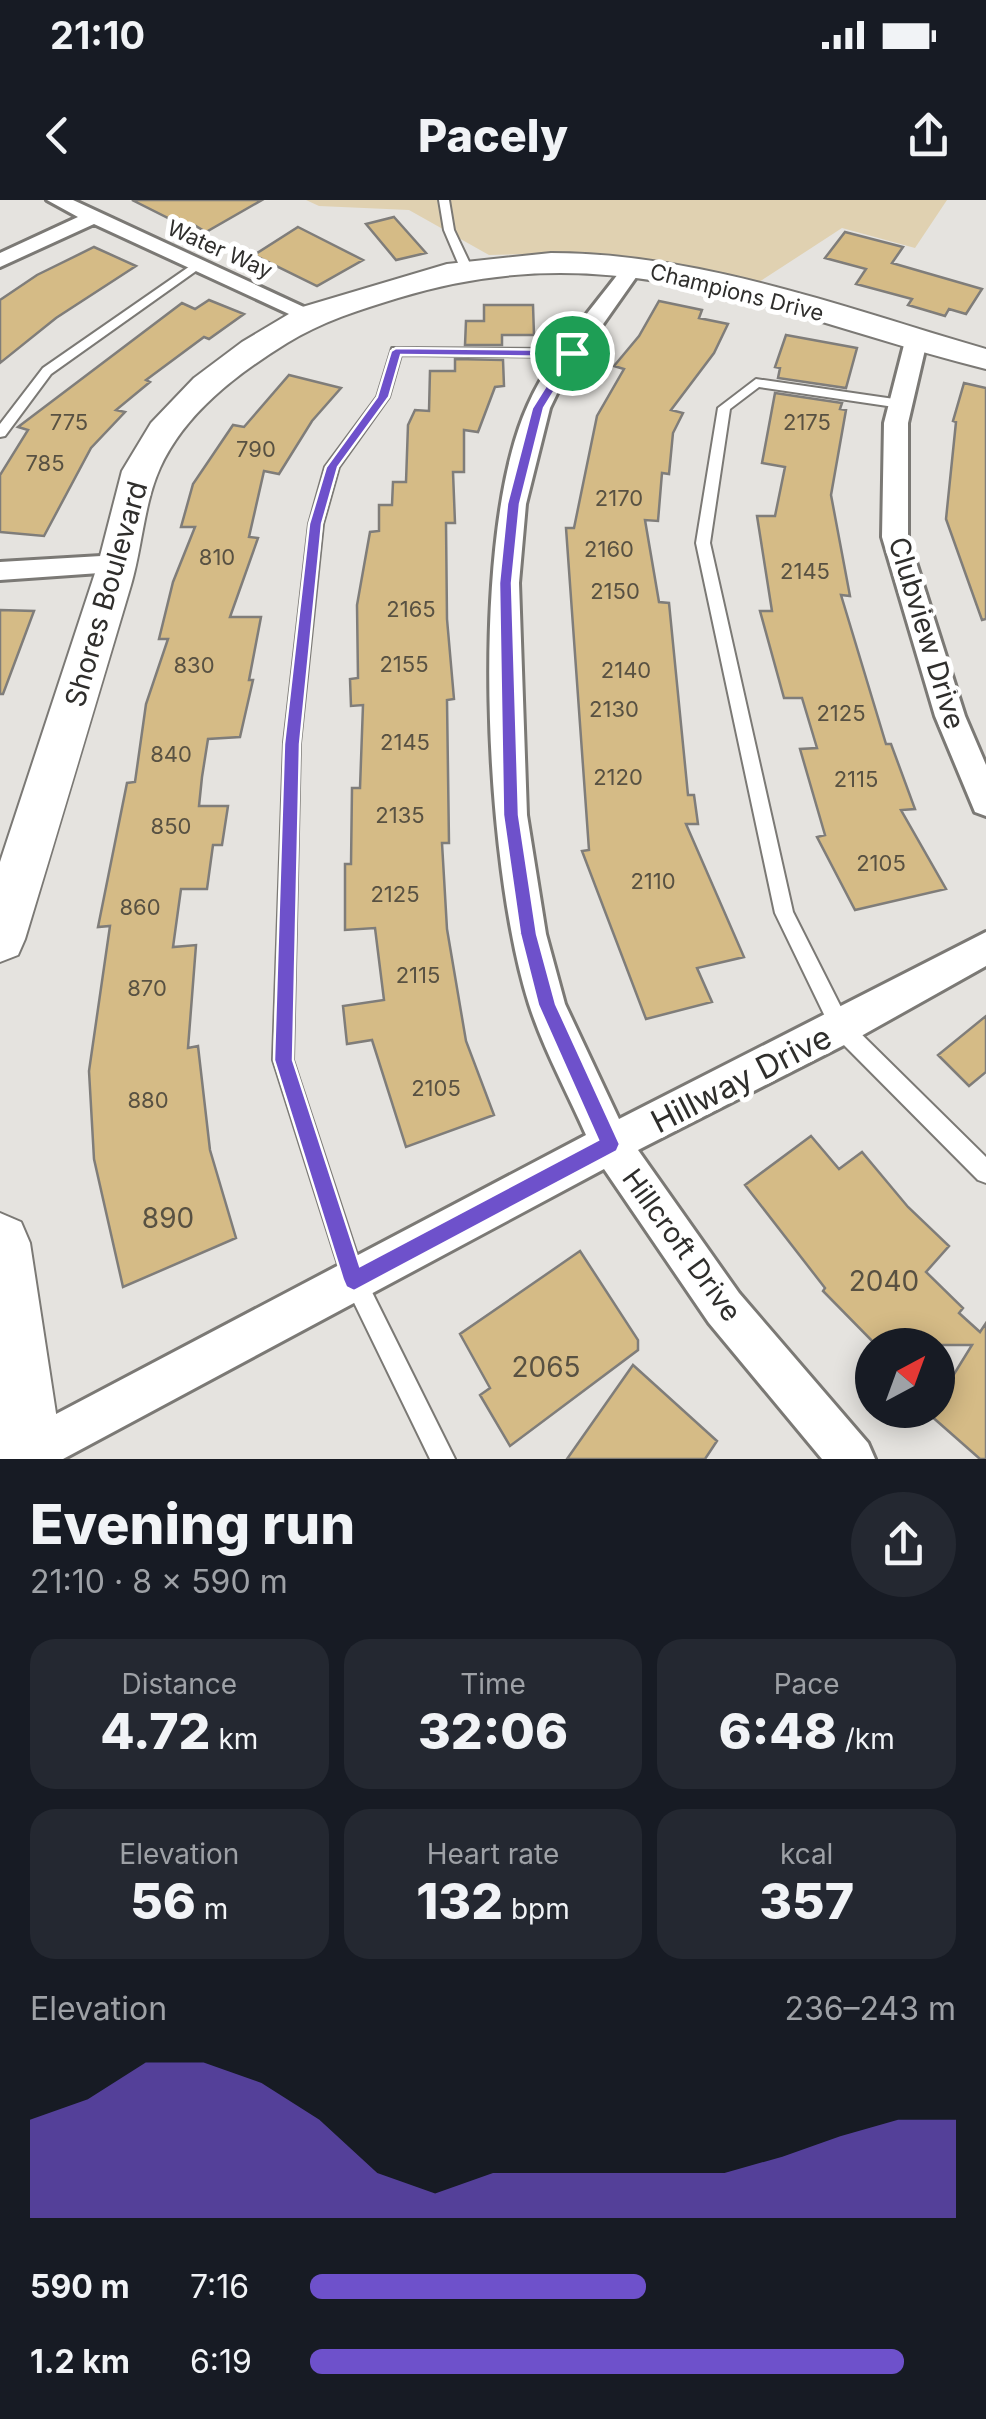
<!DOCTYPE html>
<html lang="en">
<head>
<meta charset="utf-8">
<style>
  :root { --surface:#171b24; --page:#242831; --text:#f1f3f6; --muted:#9ea1a6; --accent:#6e51cb }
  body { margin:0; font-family:Inter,sans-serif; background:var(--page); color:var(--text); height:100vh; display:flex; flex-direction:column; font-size:38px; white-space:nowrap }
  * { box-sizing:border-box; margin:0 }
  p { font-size:32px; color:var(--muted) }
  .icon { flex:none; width:55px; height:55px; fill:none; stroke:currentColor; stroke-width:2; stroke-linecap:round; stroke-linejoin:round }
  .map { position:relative; height:1259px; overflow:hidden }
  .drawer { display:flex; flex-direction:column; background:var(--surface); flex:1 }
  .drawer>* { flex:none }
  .needle { width:65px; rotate:41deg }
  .controls { position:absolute; left:855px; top:1128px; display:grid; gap:20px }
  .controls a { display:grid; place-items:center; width:100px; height:100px; border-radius:50%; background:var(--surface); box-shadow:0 5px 25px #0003; font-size:50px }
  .pin { position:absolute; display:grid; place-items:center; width:85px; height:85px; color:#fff; margin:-42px; border:5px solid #fff; border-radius:50%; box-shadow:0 2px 10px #0007 }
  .round { display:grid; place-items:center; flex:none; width:105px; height:105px; border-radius:52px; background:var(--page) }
  .head { display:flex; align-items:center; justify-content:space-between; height:170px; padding:0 30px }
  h1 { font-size:55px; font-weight:800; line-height:75px }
  .stats { display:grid; grid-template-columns:repeat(3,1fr); gap:15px; height:170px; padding:10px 30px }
  .stats div { display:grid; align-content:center; border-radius:25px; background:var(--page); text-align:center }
  .stats b { font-size:50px; font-weight:800 }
  .stats small { font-size:28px; font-weight:400 }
  .stats p { font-size:28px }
  .chart { height:280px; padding:20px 30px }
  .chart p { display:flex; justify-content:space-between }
  .chart svg { width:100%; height:180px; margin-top:10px; fill:var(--accent); opacity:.7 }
  ul { padding:0 30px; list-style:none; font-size:32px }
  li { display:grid; grid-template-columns:160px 120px 1fr; align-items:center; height:75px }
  li i { height:25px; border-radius:12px; background:var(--accent) }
  .status { display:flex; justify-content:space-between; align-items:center; height:70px; padding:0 50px; background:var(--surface); direction:ltr }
  .status svg { height:28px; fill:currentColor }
  header { display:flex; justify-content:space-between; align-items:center; height:130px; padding:0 30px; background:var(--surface); font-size:45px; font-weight:800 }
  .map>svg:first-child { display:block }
</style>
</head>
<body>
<div class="status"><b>21:10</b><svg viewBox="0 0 49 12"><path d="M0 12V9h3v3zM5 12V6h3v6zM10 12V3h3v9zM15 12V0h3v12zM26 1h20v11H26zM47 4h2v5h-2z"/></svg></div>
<header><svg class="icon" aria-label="back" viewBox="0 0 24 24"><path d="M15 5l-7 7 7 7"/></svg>Pacely<svg class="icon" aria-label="share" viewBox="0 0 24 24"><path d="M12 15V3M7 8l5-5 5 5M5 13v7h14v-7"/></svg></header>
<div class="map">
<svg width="986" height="1259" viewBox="0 0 986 1259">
  <rect width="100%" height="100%" fill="#e5e3df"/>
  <path fill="#e0d1b1" d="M306 0H947L915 48 842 28 756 84 567 53 489 55 409 10 319 6Z"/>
  <path fill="#d5bb86" stroke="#7f7d7a" stroke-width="2.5" d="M132 0H262L206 32 194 25 188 28Z
    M394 17 426 53 396 60 366 24Z
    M298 27 363 60 317 86 254 55Z
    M845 32 903 47 892 63 982 89 966 114 949 109 945 116 908 105 912 99 856 84 866 69 825 58Z
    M94 47 136 66 56 118 0 163V100L37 75Z
    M209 100 244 114 209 139 204 137 146 180 150 182 116 210 125 212 91 248 44 336 0 332V275L28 230 18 227 182 103 195 109Z
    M659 101 702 110 699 118 728 124 714 153 671 210 683 213 673 233 669 274 662 273 658 321 645 320 659 402 669 403 688 595H694L698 624H686L744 757 697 768 712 802 646 819 582 651 589 650 566 328H574L597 216 624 169 614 166 639 136Z
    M484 105H533L534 135H502V145H465L466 121H484Z
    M786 135 857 148 846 188 778 178 780 168 775 167Z
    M455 159 503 160 504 186 495 187 478 232 464 230V272H453L455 323H446L447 419 454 499 447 500 449 643H442L447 729 466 841 494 915 406 947 372 840 347 844 343 806 384 800 375 728 345 730V664H351L352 588H360L363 505 351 506 350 479 358 478 357 405 370 332 379 331V305H392L393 282H406L408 225 415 210 429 211 430 171H455Z
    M289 175 341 188 312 221 279 274 264 271 249 337 258 338 230 417H261L249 480H253L240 537 208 539 202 577 199 606H228L222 645H213L207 689H181L173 747 196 745 188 848 198 846 210 950 236 1038 123 1087 94 959 89 871 110 726 98 727 127 583 135 582 146 504 168 439H159L173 382 195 327H181L193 284 233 225 244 227Z
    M964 183 986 188V419L982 420 946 319 956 222 953 221Z
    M775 193 842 203 840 209 846 210 831 295 850 396 841 395 886 544H891L915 609 901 610 946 689 855 710 817 637 825 635 800 549 817 548 802 498H784L760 411H772L757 316H775L785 267 762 263Z
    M0 410 34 411 3 494H0Z
    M986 816V872L969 886 938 855Z
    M811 936 839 969 862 952 908 1007 949 1046 926 1072 963 1108 959 1113 980 1132 986 1123V1259H980L929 1214 938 1210V1200L972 1145H876L823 1091 825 1088 745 985Z
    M580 1051 638 1140V1150L510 1246 480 1195 490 1188 460 1134Z
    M633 1165 717 1241 705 1259H567Z"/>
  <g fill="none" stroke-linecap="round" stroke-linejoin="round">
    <g stroke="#7b7975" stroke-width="4">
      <path id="lane" d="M439 0H449L454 30 473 70 471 72 461 70 444 30Z
        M193 64 203 66 51 174 5 236 0 237V224L43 168Z
        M392 148 572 149 578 153 572 157 401 155 389 197 339 267 323 324 300 543 293 860 364 1076 455 1259H430L343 1080 273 860 284 543 309 324 325 267 377 197Z
        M756 179 901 200 907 204 901 208 759 187 730 209 710 343 793 712 848 821 986 957V983L978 980 834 835 775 713 696 343 718 208Z"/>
    </g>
    <g stroke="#7b7975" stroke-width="6">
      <path id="street" d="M47 0H73L321 115 310 121 302 120 94 24 0 67V53L78 17Z
        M634 60 644 66 563 181 550 208 526 304 519 383 527 615 546 734 565 804 619 919 986 732V766L854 840 638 950 739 1093 868 1243 875 1259H822L709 1123 604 969 63 1259H0L1 1243 586 935C567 892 543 848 529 804 485 666 468 337 528 205 551 153 594 107 627 62Z
        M916 134 927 141 908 223V337L965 516 986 565V616L975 612 935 516 882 337 884 223 905 141Z
        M118 355 128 357 131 364 128 371 0 380V362Z"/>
    </g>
    <g stroke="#7b7975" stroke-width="4">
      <path id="secondary" d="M551 53C700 53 844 108 986 149V169C777 117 619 30 398 98 359 110 323 121 287 143 237 174 185 213 160 268 144 303 142 348 131 385 96 503 61 621 25 739L18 755 0 762V662L98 364 122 271 151 223 194 178 242 142 299 108 447 64Z
        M0 1013 21 1022 30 1043 63 1259H0Z"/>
    </g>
    <use href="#lane" fill="#fff" fill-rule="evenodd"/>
    <use href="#street" fill="#fff" fill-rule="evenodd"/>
    <use href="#secondary" fill="#fff" fill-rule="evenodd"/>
  </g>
  <path fill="#6e51cb" stroke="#fff" stroke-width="2.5" fill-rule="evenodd" d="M396 148 572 150 578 153 544 208 520 304 512 383 519 615 537 734 556 804 620 944 617 951 354 1091 346 1087 343 1080 274 860 284 544 309 324 326 267 377 197 391 151ZM401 155 564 157 532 208 507 304 499 383 503 615 520 734 538 805 598 940 360 1066 293 860 300 544 322 324 338 267 389 197Z"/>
  <g text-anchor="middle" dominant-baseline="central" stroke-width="10" stroke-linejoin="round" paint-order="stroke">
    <g font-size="22" fill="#2f2e2c" stroke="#fff">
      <text transform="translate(220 49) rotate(24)">Water Way</text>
      <text transform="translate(737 92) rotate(14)">Champions Drive</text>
    </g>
    <g font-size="22" fill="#585142">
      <text x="69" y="222">775</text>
      <text x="807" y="222">2175</text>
      <text x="256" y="249">790</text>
      <text x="45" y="263">785</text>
      <text x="619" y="298">2170</text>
      <text x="609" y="349">2160</text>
      <text x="217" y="357">810</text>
      <text x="805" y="371">2145</text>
      <text x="615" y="391">2150</text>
      <text x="411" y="409">2165</text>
      <text x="404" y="464">2155</text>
      <text x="194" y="465">830</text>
      <text x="626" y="470">2140</text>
      <text x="614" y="509">2130</text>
      <text x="841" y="513">2125</text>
      <text x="405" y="542">2145</text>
      <text x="171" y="554">840</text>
      <text x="618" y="577">2120</text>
      <text x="856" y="579">2115</text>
      <text x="400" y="615">2135</text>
      <text x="171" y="626">850</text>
      <text x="881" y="663">2105</text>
      <text x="653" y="681">2110</text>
      <text x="395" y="694">2125</text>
      <text x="140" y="707">860</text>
      <text x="418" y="775">2115</text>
      <text x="147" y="788">870</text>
      <text x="436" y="888">2105</text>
      <text x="148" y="900">880</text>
    </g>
    <g font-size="28" fill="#2f2e2c" stroke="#fff">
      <text transform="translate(106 394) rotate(-74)">Shores Boulevard</text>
      <text transform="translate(927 433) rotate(73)">Clubview Drive</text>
      <text transform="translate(682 1045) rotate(54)">Hillcroft Drive</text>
    </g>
    <g font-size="28" fill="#585142">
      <text x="168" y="1018">890</text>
      <text x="884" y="1081">2040</text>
      <text x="546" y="1167">2065</text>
    </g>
    <g font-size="32" fill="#2f2e2c" stroke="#fff">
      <text transform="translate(741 879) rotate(-27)">Hillway Drive</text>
    </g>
  </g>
</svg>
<div class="controls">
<a><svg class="needle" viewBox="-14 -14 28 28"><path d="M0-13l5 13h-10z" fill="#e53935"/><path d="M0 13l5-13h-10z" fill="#9ea1a6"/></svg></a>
</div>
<div class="pin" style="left:572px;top:153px;background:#1e9e55"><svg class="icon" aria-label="arrive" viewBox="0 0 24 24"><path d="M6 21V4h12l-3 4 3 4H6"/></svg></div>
</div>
<section class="drawer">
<div class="head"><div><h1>Evening run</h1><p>21:10 · 8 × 590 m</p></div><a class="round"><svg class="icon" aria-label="share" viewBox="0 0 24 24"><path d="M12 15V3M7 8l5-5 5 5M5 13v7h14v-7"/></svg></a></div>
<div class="stats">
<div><p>Distance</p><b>4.72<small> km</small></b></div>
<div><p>Time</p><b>32:06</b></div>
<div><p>Pace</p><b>6:48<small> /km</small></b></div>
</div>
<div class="stats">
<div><p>Elevation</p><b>56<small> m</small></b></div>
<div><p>Heart rate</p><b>132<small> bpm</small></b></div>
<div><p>kcal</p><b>357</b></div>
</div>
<div class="chart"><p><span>Elevation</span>236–243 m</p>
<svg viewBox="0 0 160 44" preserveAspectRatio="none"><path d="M0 44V20L10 15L20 6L30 6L40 11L50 20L60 33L70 38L80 33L90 33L100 33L110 33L120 33L130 29L140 24L150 20L160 20V44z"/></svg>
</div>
<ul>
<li><b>590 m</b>7:16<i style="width:52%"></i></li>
<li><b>1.2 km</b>6:19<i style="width:92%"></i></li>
</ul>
</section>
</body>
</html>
